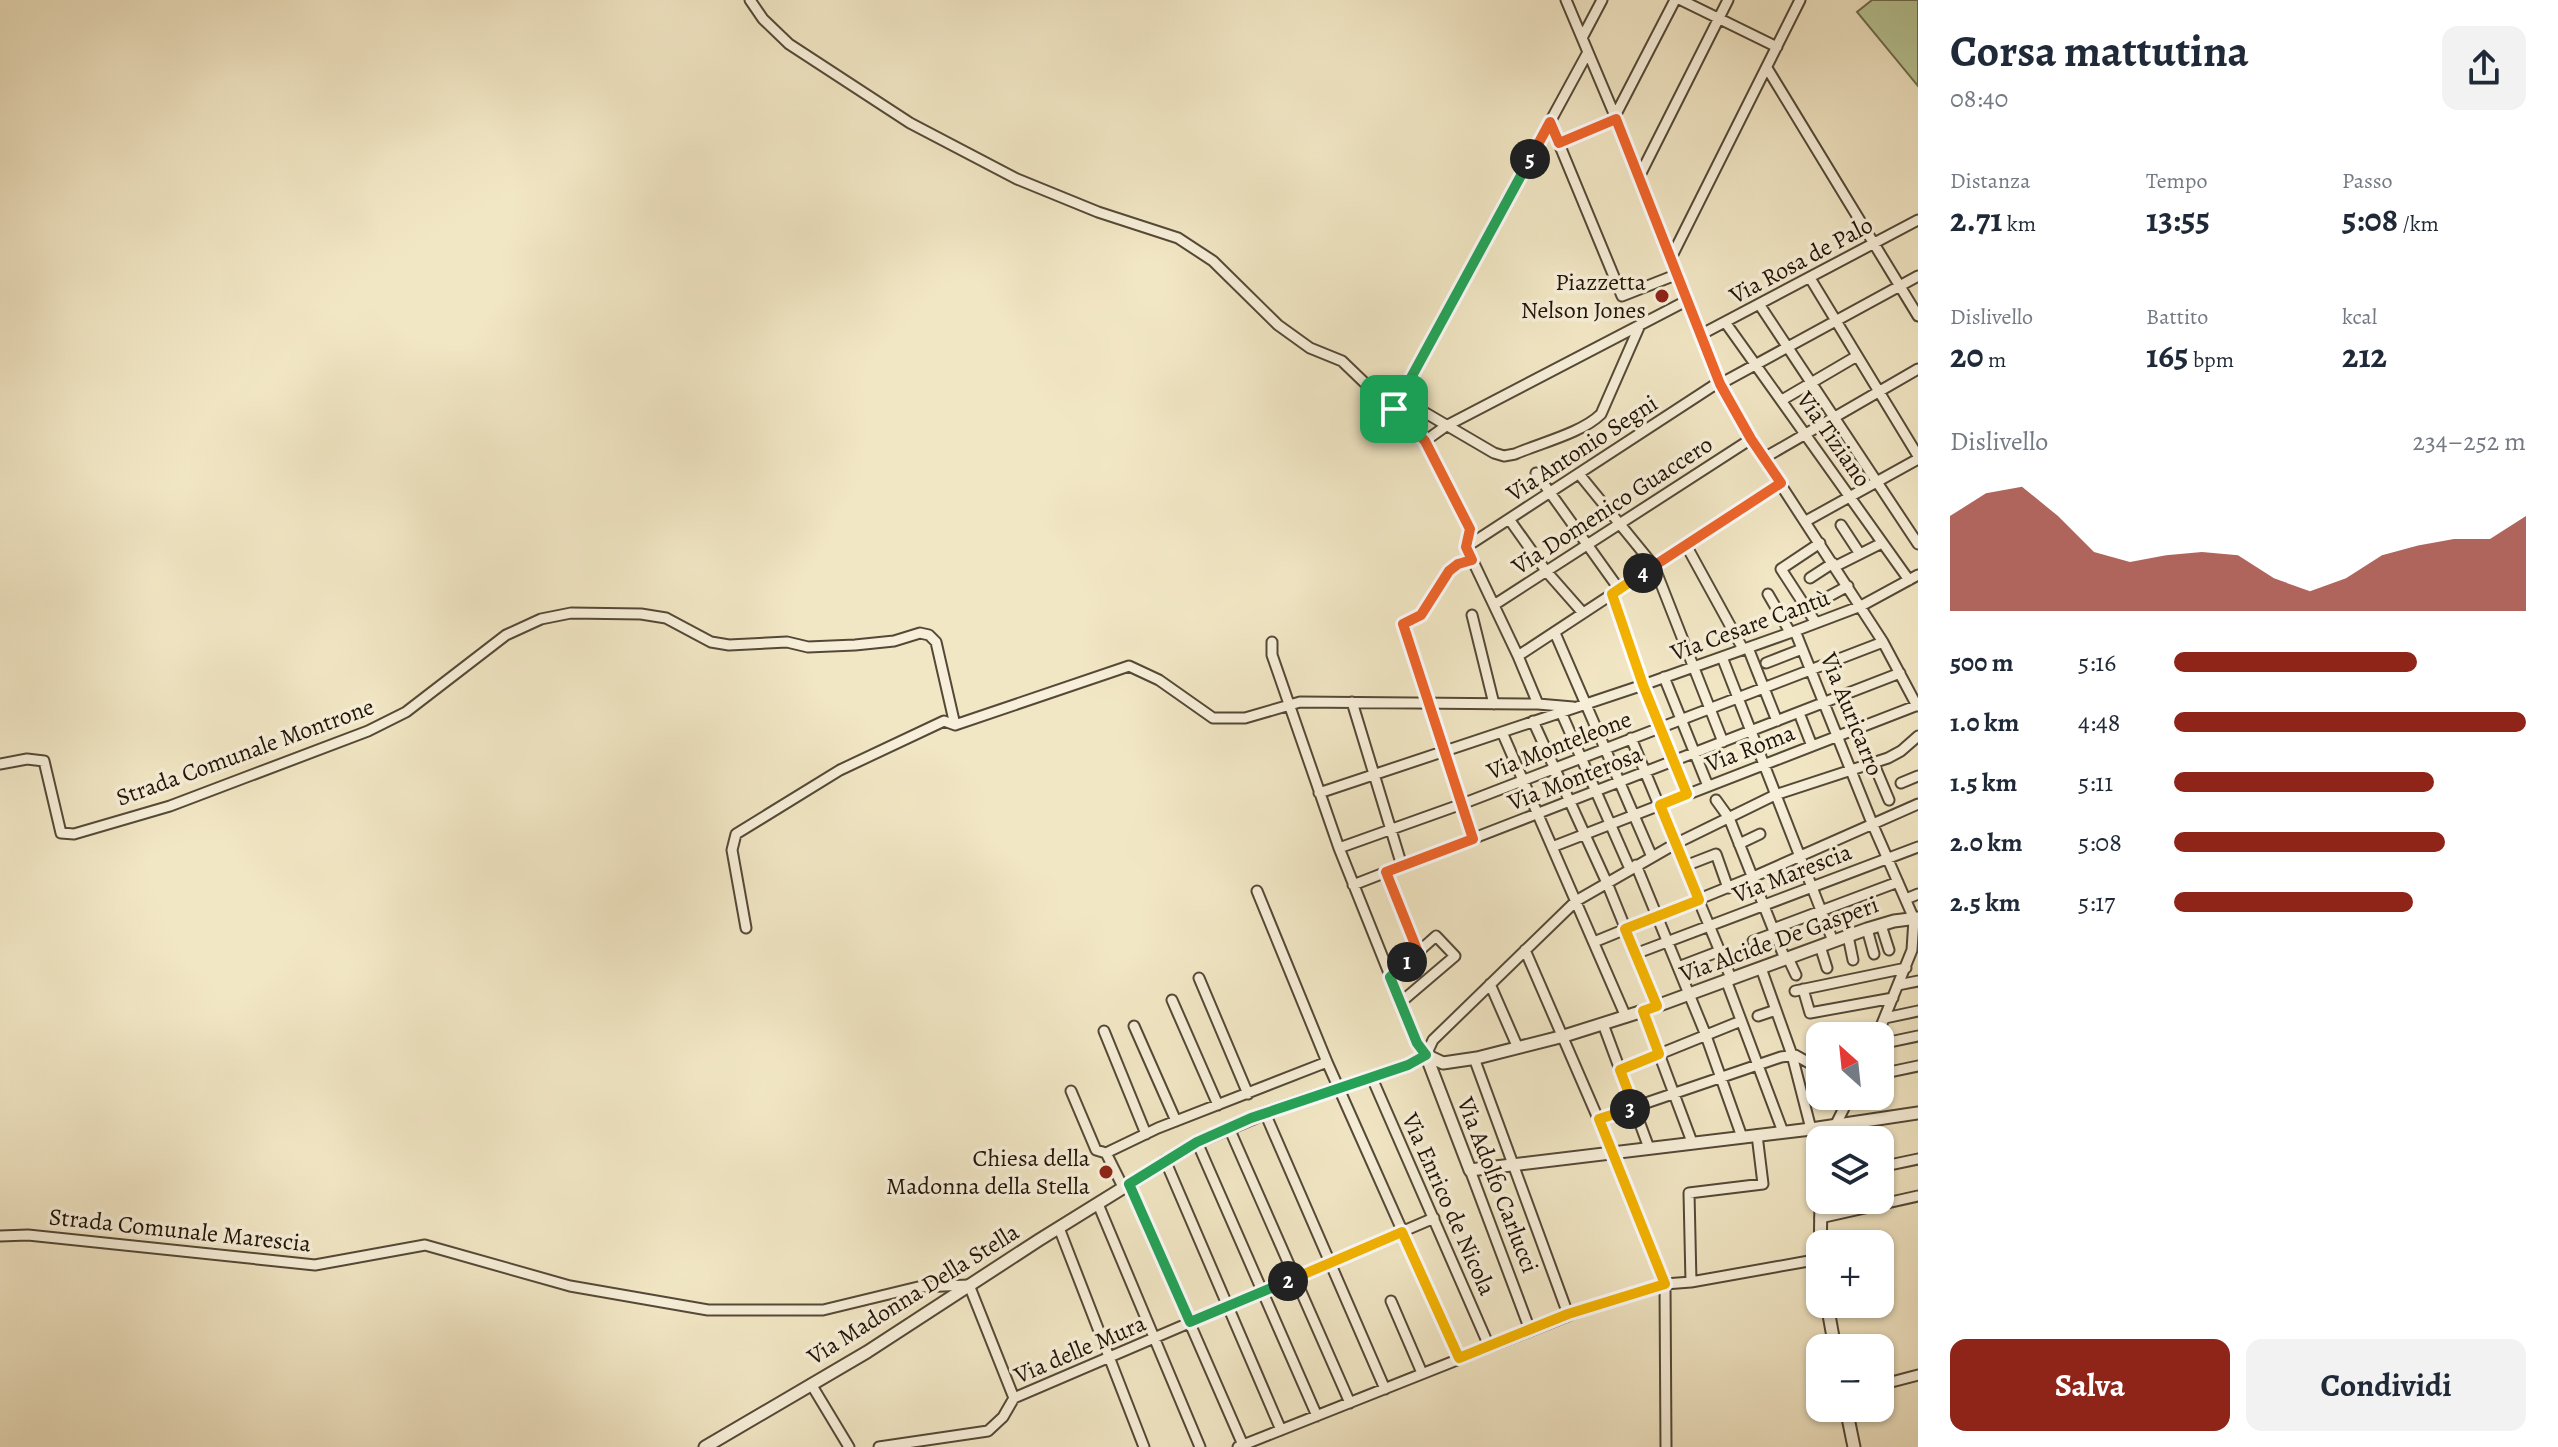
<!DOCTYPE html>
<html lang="it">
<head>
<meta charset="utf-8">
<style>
  :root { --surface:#fff; --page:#f2f2f3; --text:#1f2937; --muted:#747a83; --accent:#8f2418 }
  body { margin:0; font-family:Alegreya,serif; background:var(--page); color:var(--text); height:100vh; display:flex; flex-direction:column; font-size:30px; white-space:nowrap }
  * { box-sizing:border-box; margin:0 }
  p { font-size:26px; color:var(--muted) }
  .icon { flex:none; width:44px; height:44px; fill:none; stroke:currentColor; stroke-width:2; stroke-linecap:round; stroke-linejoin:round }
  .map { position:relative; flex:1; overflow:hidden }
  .panel { display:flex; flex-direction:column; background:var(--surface); width:640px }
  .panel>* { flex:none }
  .needle { width:52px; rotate:333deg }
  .buttons { position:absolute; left:1806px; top:1022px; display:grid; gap:16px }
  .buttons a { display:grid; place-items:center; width:88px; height:88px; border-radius:16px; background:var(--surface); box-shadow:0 2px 6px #0004; font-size:40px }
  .pin { position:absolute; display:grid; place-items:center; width:68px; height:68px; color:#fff; margin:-34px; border-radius:16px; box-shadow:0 4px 12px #0006 }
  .km { position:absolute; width:40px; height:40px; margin:-20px; border-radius:50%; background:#222; color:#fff; font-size:22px; line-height:40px; text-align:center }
  .round { display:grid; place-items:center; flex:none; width:84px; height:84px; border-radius:16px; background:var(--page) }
  .head { display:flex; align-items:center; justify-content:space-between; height:136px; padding:0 32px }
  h1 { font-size:44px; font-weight:700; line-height:60px }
  .stats { display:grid; grid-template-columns:repeat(3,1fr); gap:12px; height:136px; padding:8px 32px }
  .stats div { display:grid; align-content:center }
  .stats b { font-size:34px; font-weight:700 }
  .stats small { font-size:22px; font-weight:400 }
  .stats p { font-size:22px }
  .chart { height:224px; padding:16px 32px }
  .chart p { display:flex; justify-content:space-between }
  .chart svg { width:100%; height:144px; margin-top:8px; fill:var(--accent); opacity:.7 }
  .cta { display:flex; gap:16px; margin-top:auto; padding:16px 32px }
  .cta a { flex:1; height:92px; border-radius:16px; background:var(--accent); color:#fff; font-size:32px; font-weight:700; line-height:92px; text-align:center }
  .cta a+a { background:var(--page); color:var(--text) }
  ul { padding:0 32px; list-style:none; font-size:26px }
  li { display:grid; grid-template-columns:128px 96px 1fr; align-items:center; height:60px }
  li i { height:20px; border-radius:10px; background:var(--accent) }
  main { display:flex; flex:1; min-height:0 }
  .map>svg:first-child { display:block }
</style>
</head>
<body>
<main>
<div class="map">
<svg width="1918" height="1447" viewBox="0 0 1918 1447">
  <rect width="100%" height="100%" fill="#f2e7c5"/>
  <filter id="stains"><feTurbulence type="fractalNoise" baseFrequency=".0025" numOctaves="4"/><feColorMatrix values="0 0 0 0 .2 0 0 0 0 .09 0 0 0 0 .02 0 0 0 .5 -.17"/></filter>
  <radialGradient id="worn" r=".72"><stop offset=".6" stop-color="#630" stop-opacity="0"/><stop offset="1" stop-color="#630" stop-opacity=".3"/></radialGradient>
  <path fill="#b8c696" stroke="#6c6d4f" stroke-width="2" d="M1872 0H1918V86L1857 12Z"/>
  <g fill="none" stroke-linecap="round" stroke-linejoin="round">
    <g stroke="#544937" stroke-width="13">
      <path id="minor" d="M750 0 763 19 789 44 910 123 1017 179 1098 212 1178 238 1213 261 1278 325 1310 348 1342 361 1425 441 1470 529 1466 547
        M1566 0 1615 116 1720 384 1751 439 1883 642 1917 706
        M1681 0 1777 47
        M1582 38 1602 0
        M1767 68 1918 316
        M1615 116 1675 0
        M1550 122 1622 296 1678 274
        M1559 143 1616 119
        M1639 177 1728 0
        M1671 258 1800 0
        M1810 278 1918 456
        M1759 304 1918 544
        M1725 322 1909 580
        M1702 334 1918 220
        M1720 384 1918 276
        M1400 398 1494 453 1504 456 1515 454C1540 443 1582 433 1601 414L1640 325
        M1782 400 1857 356
        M1394 409 1588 52
        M1425 441 1446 426 1688 300
        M1764 458 1918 369
        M1536 473 1619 589
        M1579 474 1654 566 1723 742
        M1509 519 1546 571 1583 613
        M1806 521 1918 459
        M1841 525 1860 554
        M1686 545 1743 649
        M1466 547 1719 382
        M1470 555 1518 656 1538 704
        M1472 560 1458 564 1449 571 1421 615 1403 624 1473 839
        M1836 566 1882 543
        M1810 578 1833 563
        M1612 594 1643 685 1687 794
        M1768 594 1790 632
        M1824 599 1848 586
        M1494 605 1751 439
        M1472 615 1494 704
        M1816 623 1781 569 1820 543
        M1795 631 1872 823 1914 919 1912 950 1877 1036
        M1555 633 1652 857
        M1272 642V655L1339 848 1417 1043 1426 1055
        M1748 648 1777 721
        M1518 656 1781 483
        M1722 657 1833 941
        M1766 663 1802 649
        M1664 677 1708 786
        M1352 702 1402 866
        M1561 712 1630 869
        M1801 718 1812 746
        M1533 721 1607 883 1657 1006
        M1502 732 1626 1017
        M1631 738 1731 978
        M1873 762 1889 800
        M0 764 27 759 44 761 61 833 74 834 170 806 368 731 406 712 506 635 541 619 571 613 641 614 666 618 711 642 729 645 787 642 808 647 855 645 894 641 920 633 929 635 936 642 955 725 1129 666 1159 680 1213 718H1245L1300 702 1538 704 1573 707
        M1901 783 1918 776
        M1319 793 1643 685 1795 631 1861 606 1918 575
        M1716 800 1729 818 1785 959
        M1739 844 1760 834
        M1552 847 1918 705
        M1339 848 1462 804 1883 642
        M1636 865 1705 1033 1742 1137
        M1685 866 1716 854 1728 888
        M1386 872 1418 952
        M1353 885 1900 673
        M1257 891 1327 1062
        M1906 899 1918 894
        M1881 925 1889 950
        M746 928 732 850 736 834 840 770 944 721 955 725
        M1773 929 1898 882
        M1867 929 1874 954
        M1848 936 1853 960
        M1753 941 1775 933
        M1594 942 1753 877 1918 804
        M1820 946 1827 968
        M1525 950 1613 1153 1665 1284 1666 1447
        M1635 954 1918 847
        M1788 958 1796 975
        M1678 967 1720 951
        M1761 968 1792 1055 1811 1129
        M1390 977 1436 936 1455 956 1401 1002
        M1199 978 1248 1094
        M1726 980 1783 1132
        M1490 984 1518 1048
        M1898 985 1918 981
        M1803 989 1810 1013 1893 998
        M1795 991 1906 968
        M1172 1000 1218 1105
        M1643 1011 1692 1142
        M1758 1016 1776 1010
        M1885 1018 1918 1011
        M1603 1024 1649 1148
        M1134 1026 1176 1121
        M1104 1031 1146 1134
        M1880 1044 1918 1036
        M1426 1055 1433 1040 1576 901 1675 844 1775 795 1888 758 1901 751 1918 736
        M1474 1058 1568 1314
        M1620 1070 1741 1021
        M1880 1074 1918 1066
        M1372 1078 1489 1346
        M1071 1091 1096 1150 1106 1153
        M1265 1113 1385 1389
        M1599 1119 1781 1057 1795 1055 1820 1069
        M1835 1126 1850 1096
        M1229 1128 1350 1403
        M1197 1142 1317 1416
        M1165 1160 1281 1430
        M1880 1167 1918 1159
        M1470 1170 1530 1330
        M1129 1184 1243 1445
        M1123 1187 1106 1153 1158 1128 1327 1062 1459 1358
        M1098 1204 1200 1447
        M1820 1218 1918 1196
        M1059 1228 1144 1447
        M0 1236 28 1235 315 1265 425 1245 570 1286 708 1310H823L918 1287 969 1285 1014 1398
        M1691 1282 1689 1193 1763 1184 1757 1135
        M1391 1301 1422 1373
        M811 1384 849 1447
        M1880 1385 1918 1375
        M879 1447 988 1431 1003 1417 1014 1398 1434 1218
        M1238 1447 1593 1306 1665 1284 1691 1282 1820 1259"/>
    </g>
    <g stroke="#544937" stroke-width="15">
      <path id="tertiary" d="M1426 1055 1470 1170 1811 1129 1918 1113
        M1426 1055 1443 1063 1477 1058 1564 1036 1643 1011 1867 929 1894 921 1918 918
        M1820 1261 1821 1200
        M1827 1304 1835 1348
        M1846 1408 1854 1447
        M705 1447 867 1352 1039 1240 1197 1142 1265 1113 1408 1065 1426 1055"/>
    </g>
    <use href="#minor" stroke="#f7efd9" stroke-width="9"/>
    <use href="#tertiary" stroke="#f7efd9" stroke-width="11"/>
  </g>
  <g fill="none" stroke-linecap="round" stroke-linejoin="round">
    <g stroke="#fff" stroke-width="16">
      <path id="split-1" d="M1394 409 1425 441 1470 529 1466 547 1472 560 1458 564 1449 571 1421 615 1403 624 1473 839 1386 872 1418 952 1407 962"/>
    </g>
    <g stroke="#fff" stroke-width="16">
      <path id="split-2" d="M1288 1281 1190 1322 1129 1184 1197 1142 1251 1118 1408 1065 1426 1055 1417 1043 1390 977 1407 962"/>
    </g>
    <g stroke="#fff" stroke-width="16">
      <path id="split-3" d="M1288 1281 1402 1232 1459 1358 1568 1314 1665 1284 1599 1119 1630 1109"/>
    </g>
    <g stroke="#fff" stroke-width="16">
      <path id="split-4" d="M1630 1109 1634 1107 1620 1070 1659 1054 1643 1011 1657 1006 1625 929 1699 900 1660 805 1687 794 1643 685 1612 594 1643 573"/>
    </g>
    <g stroke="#fff" stroke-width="16">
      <path id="split-5" d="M1530 159 1550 122 1559 143 1616 119 1720 384 1751 439 1781 483 1643 573"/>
    </g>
    <g stroke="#fff" stroke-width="16">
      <path id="split-6" d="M1394 409 1530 159"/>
    </g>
    <use href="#split-1" stroke="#f0652b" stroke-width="10"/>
    <use href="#split-2" stroke="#22a559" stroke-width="10"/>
    <use href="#split-3" stroke="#f5b400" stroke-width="10"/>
    <use href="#split-4" stroke="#f5b400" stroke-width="10"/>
    <use href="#split-5" stroke="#f0652b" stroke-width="10"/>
    <use href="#split-6" stroke="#22a559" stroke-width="10"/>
  </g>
  <g fill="#8f2418" stroke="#f7efd9" stroke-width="3">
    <circle cx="1662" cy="296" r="8"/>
    <circle cx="1106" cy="1172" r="8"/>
  </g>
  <g text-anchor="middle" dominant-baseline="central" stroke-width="7" stroke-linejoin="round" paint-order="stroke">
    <g font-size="24" fill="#201408" stroke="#f7efd9">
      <text transform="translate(1801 260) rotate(-28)">Via Rosa de Palo</text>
      <text transform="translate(1834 439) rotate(55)">Via Tiziano</text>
      <text transform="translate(1582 448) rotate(-33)">Via Antonio Segni</text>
      <text transform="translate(1612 505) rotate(-33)">Via Domenico Guaccero</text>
      <text transform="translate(1750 625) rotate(-20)">Via Cesare Cantù</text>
      <text transform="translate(1852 714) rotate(68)">Via Auricarro</text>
      <text transform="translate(1559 745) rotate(-21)">Via Monteleone</text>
      <text transform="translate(1750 748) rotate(-21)">Via Roma</text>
      <text transform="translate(245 752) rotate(-20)">Strada Comunale Montrone</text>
      <text transform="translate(1575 778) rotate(-21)">Via Monterosa</text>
      <text transform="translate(1792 873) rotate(-21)">Via Marescia</text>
      <text transform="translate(1779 939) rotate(-20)">Via Alcide De Gasperi</text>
      <text transform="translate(1498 1185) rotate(69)">Via Adolfo Carlucci</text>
      <text transform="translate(1449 1204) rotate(66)">Via Enrico de Nicola</text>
      <text transform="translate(180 1230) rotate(6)">Strada Comunale Marescia</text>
      <text transform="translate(913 1294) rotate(-32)">Via Madonna Della Stella</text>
      <text transform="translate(1080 1349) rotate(-23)">Via delle Mura</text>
    </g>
    <g font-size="24" fill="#201408" stroke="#f7efd9" text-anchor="end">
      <text x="1646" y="282">Piazzetta<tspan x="1646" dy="28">Nelson Jones</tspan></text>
      <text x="1090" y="1158">Chiesa della<tspan x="1090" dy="28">Madonna della Stella</tspan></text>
    </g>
  </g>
  <rect width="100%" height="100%" filter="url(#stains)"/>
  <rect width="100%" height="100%" fill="url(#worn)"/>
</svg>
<div class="buttons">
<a><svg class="needle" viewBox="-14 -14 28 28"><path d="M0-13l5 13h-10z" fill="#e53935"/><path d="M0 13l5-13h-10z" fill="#747a83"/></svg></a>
<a><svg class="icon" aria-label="layers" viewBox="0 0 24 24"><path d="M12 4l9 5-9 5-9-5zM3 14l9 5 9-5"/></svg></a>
<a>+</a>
<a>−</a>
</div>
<div class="pin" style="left:1394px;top:409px;background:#1e9e55"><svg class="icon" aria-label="arrive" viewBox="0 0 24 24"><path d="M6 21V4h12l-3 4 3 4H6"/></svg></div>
<b class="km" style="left:1407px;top:962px">1</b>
<b class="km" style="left:1288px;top:1281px">2</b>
<b class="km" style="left:1630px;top:1109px">3</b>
<b class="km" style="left:1643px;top:573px">4</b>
<b class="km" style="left:1530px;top:159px">5</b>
</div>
<section class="panel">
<div class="head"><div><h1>Corsa mattutina</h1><p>08:40</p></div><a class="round"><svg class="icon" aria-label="share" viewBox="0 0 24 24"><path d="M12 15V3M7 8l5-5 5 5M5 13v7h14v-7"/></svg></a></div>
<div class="stats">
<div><p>Distanza</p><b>2.71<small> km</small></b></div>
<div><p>Tempo</p><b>13:55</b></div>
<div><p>Passo</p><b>5:08<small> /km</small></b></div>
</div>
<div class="stats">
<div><p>Dislivello</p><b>20<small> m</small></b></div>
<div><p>Battito</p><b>165<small> bpm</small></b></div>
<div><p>kcal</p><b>212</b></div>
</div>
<div class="chart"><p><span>Dislivello</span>234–252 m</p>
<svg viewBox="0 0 160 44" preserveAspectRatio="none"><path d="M0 44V15L10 8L20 6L30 15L40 26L50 29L60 27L70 26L80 27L90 34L100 38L110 34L120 27L130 24L140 22L150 22L160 15V44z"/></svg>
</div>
<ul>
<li><b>500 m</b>5:16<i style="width:69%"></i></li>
<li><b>1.0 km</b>4:48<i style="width:100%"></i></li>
<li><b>1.5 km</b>5:11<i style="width:74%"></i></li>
<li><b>2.0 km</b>5:08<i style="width:77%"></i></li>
<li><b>2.5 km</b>5:17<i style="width:68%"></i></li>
</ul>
<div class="cta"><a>Salva</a><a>Condividi</a></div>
</section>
</main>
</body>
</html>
